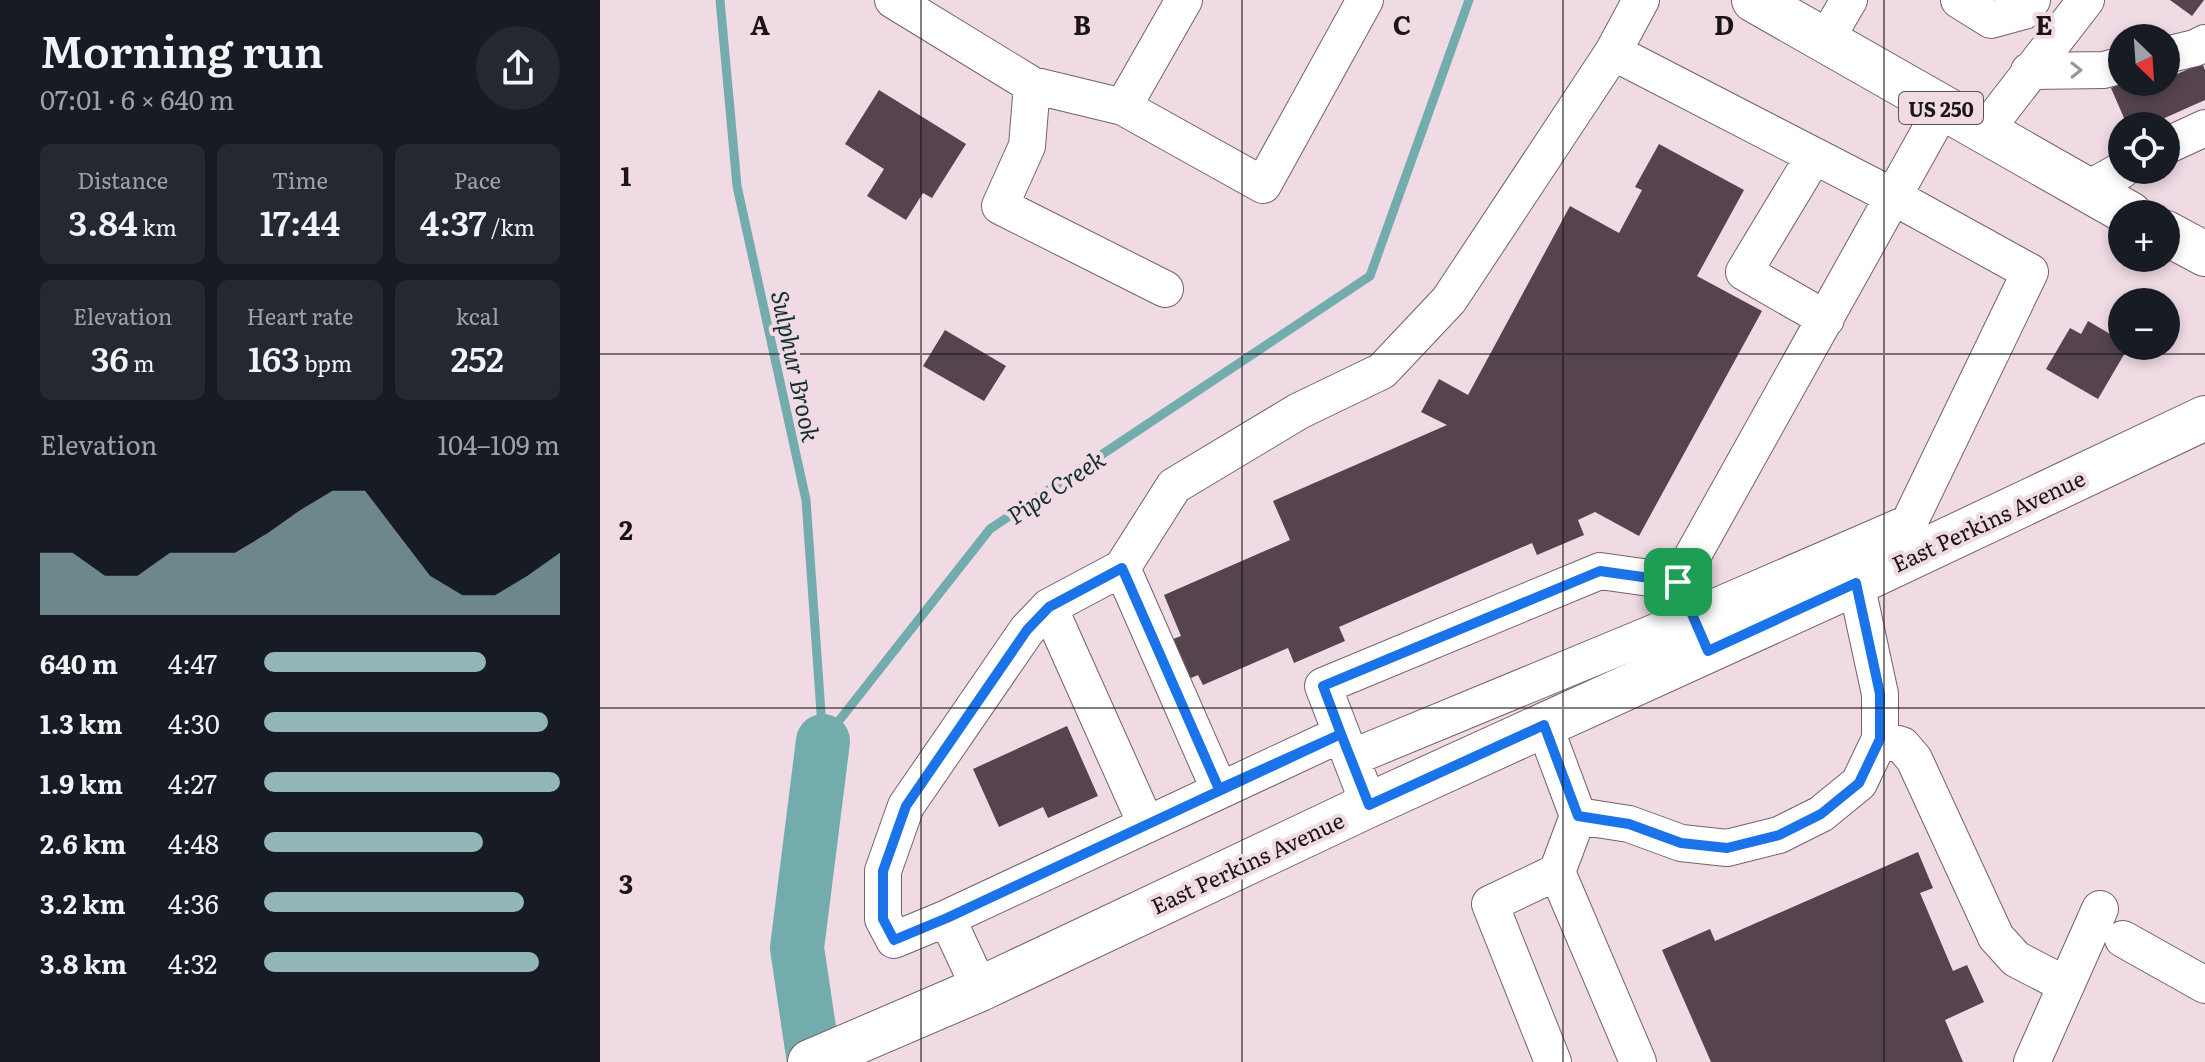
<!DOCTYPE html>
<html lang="en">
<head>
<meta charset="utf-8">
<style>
  :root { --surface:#171b24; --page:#242831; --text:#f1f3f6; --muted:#9ea1a6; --accent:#92b5b8 }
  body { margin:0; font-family:Literata,serif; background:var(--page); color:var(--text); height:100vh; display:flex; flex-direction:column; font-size:30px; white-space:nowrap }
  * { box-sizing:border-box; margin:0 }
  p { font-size:26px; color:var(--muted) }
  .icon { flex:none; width:44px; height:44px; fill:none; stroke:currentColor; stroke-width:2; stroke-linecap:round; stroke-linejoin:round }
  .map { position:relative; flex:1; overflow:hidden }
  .details { display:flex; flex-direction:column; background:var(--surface); width:600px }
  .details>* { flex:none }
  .needle { width:52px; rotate:155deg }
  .buttons { position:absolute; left:1508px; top:24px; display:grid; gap:16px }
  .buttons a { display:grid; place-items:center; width:72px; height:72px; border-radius:50%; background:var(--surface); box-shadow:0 4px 12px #0003; font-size:40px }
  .pin { position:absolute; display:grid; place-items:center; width:68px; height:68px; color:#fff; margin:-34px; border-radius:16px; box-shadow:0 4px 12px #0006 }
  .round { display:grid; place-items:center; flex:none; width:84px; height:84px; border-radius:42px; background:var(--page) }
  .overview { display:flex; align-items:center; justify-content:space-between; height:136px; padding:0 40px }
  h1 { font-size:44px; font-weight:600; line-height:60px }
  .metrics { display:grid; grid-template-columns:repeat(3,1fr); gap:12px; height:136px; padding:8px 40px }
  .metrics div { display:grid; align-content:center; border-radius:12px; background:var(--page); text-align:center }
  .metrics b { font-size:34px; font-weight:600 }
  .metrics small { font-size:22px; font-weight:400 }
  .metrics p { font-size:22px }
  .chart { height:224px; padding:16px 40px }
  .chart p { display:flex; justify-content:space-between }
  .chart svg { width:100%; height:144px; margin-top:8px; fill:var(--accent); opacity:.7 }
  ul { padding:0 40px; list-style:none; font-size:26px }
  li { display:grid; grid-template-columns:128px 96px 1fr; align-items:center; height:60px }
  li i { height:20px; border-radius:10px; background:var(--accent) }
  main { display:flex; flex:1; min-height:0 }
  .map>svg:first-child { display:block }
</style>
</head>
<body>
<main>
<section class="details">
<div class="overview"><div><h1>Morning run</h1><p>07:01 · 6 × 640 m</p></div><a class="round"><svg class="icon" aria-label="share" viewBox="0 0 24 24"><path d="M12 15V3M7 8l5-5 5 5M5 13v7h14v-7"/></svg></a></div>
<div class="metrics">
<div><p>Distance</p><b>3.84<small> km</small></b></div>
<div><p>Time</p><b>17:44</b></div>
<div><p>Pace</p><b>4:37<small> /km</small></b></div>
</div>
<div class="metrics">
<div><p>Elevation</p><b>36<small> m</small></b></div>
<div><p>Heart rate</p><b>163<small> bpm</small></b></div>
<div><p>kcal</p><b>252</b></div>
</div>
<div class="chart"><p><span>Elevation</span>104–109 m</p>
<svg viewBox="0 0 160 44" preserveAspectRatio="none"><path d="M0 44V25L10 25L20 32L30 32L40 25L50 25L60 25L70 19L80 12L90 6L100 6L110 19L120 32L130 38L140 38L150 32L160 25V44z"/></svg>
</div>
<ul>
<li><b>640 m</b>4:47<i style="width:75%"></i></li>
<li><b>1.3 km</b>4:30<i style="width:96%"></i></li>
<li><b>1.9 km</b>4:27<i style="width:100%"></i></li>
<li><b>2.6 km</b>4:48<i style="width:74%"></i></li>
<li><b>3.2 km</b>4:36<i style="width:88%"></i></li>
<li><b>3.8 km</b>4:32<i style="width:93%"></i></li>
</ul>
</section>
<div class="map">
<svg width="1605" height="1062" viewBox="0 0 1605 1062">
  <rect width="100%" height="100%" fill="#f0dae4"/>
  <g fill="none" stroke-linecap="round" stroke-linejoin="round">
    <path stroke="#73acad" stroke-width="9" d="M120 0 137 186 206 500 223 741
      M223 741 390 529 770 276 869 0"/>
    <path stroke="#73acad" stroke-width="54" d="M214 1062 197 948 223 741"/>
  </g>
  <path fill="#55444d" d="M1570 0H1604L1592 16Z
    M1602 63 1605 70V100L1549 125 1548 121 1540 124 1524 118 1511 88 1525 82H1533L1538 91 1559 82H1566V79Z
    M279 90 366 144 332 198 323 193 306 220 267 196 284 169 245 144Z
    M1059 144 1144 190 1097 276 1162 311 1039 536 995 512 978 520 984 535 937 555 932 543 739 627 745 641 694 663 688 648 603 685 598 675 577 684 560 644 581 636 564 595 690 540 673 501 847 425 821 412 839 379 868 395 970 206 1019 233 1042 190 1035 187Z
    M1488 321 1522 341V346H1529L1498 399 1446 369 1470 328 1481 334Z
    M345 330 406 366 384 401 323 366Z
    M467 726 498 796 448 818 443 807 399 827 373 769Z
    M1318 852 1333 888 1320 893 1353 971 1367 965 1384 1002 1345 1020 1363 1062H1111L1062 950 1110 929 1115 941Z"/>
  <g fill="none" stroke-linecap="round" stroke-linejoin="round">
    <g stroke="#74626a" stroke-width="38">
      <path id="minor" d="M293 0 432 85 523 107
        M584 0 523 107 663 185 765 0
        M1359 0 1391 20 1424 11 1432 0
        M1225 41 1249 0
        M1566 55 1595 48 1605 43
        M1429 71 1504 70 1522 65
        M432 85 427 146 400 206 565 289
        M1384 132 1486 0
        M1566 146 1605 128
        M1214 156 1144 272 1226 319
        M1485 191 1522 170
        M449 607 546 824
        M1102 639 1078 582 1342 109
        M944 725 978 816
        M1280 739 1302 745 1314 759 1396 937 1416 959 1466 985
        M751 758 1092 617 1309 523 1430 272 1294 197 1013 52 1041 0
        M619 789 522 568 574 486 699 411 782 371 849 300 1013 52
        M769 805 723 686 1000 571 1078 582
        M957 872 1038 1062
        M347 918 294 940 283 919V871L306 806 427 630 449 607 522 568
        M1523 939 1605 985
        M380 989 347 918 741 734
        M953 1062 890 904 957 872 978 816 1029 824 1081 843 1127 848 1179 835 1221 814 1259 783 1280 739V694L1256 583
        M1432 1062 1500 909"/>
    </g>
    <g stroke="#74626a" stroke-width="46">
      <path id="major" d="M1154 0 1530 214
        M1566 233 1605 254
        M210 1062 380 989 769 805 1256 583 1605 418"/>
    </g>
    <use href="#minor" stroke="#fff" stroke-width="36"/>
    <use href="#major" stroke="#fff" stroke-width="44"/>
  </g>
  <defs><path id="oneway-chevron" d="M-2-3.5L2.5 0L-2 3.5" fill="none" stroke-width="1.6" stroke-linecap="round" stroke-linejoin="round" transform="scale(2)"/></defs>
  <use stroke="#999697" href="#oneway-chevron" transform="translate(1476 70) rotate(-1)"/>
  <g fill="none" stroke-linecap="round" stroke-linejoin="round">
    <g stroke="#fff" stroke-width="16">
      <path id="route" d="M1078 582 1000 571 723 686 741 734 347 918 294 940 283 919V871L306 806 427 630 449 607 522 568 619 789 741 734 769 805 944 725 978 816 1029 824 1081 843 1127 848 1179 835 1221 814 1259 783 1280 739V694L1256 583 1108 651 1078 582"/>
    </g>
    <use href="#route" stroke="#1a73e8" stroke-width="10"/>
  </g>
  <path fill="none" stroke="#1c1518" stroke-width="2" stroke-opacity="0.55" d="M321 0V1062M642 0V1062M963 0V1062M1284 0V1062M0 354H1605M0 708H1605"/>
  <g text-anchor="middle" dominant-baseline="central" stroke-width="8" stroke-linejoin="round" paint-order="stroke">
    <rect fill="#f0dae4" stroke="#5c5055" stroke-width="2" x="1299" y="92" width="84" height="32" rx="6"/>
    <g font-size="20" font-weight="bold" fill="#1c1518">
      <text x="1341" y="108">US 250</text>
    </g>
    <g font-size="22" fill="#1c1518" stroke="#f0dae4">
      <text transform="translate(1388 520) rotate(-25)">East Perkins Avenue</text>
      <text transform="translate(647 862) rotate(-25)">East Perkins Avenue</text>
    </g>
    <g font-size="24" font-style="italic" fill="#143132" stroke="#f0dae4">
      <text transform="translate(197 366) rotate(78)">Sulphur Brook</text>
      <text transform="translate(455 486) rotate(-34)">Pipe Creek</text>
    </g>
  </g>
  <g font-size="26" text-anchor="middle" font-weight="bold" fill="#1c1518" stroke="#f0dae4" stroke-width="8" stroke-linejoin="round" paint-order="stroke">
    <text x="160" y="35">A</text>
    <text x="482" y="35">B</text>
    <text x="802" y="35">C</text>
    <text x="1124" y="35">D</text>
    <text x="1444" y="35">E</text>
    <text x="26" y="186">1</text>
    <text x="26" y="540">2</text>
    <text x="26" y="894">3</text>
  </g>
</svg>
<div class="buttons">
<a><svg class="needle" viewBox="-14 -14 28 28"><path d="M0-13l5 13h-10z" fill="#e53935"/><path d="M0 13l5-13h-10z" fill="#9ea1a6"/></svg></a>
<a><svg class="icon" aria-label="locate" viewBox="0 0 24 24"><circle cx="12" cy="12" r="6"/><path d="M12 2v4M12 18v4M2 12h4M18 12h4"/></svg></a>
<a>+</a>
<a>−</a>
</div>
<div class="pin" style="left:1078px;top:582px;background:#1e9e55"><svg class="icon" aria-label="arrive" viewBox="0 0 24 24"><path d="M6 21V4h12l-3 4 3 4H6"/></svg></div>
</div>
</main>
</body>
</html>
